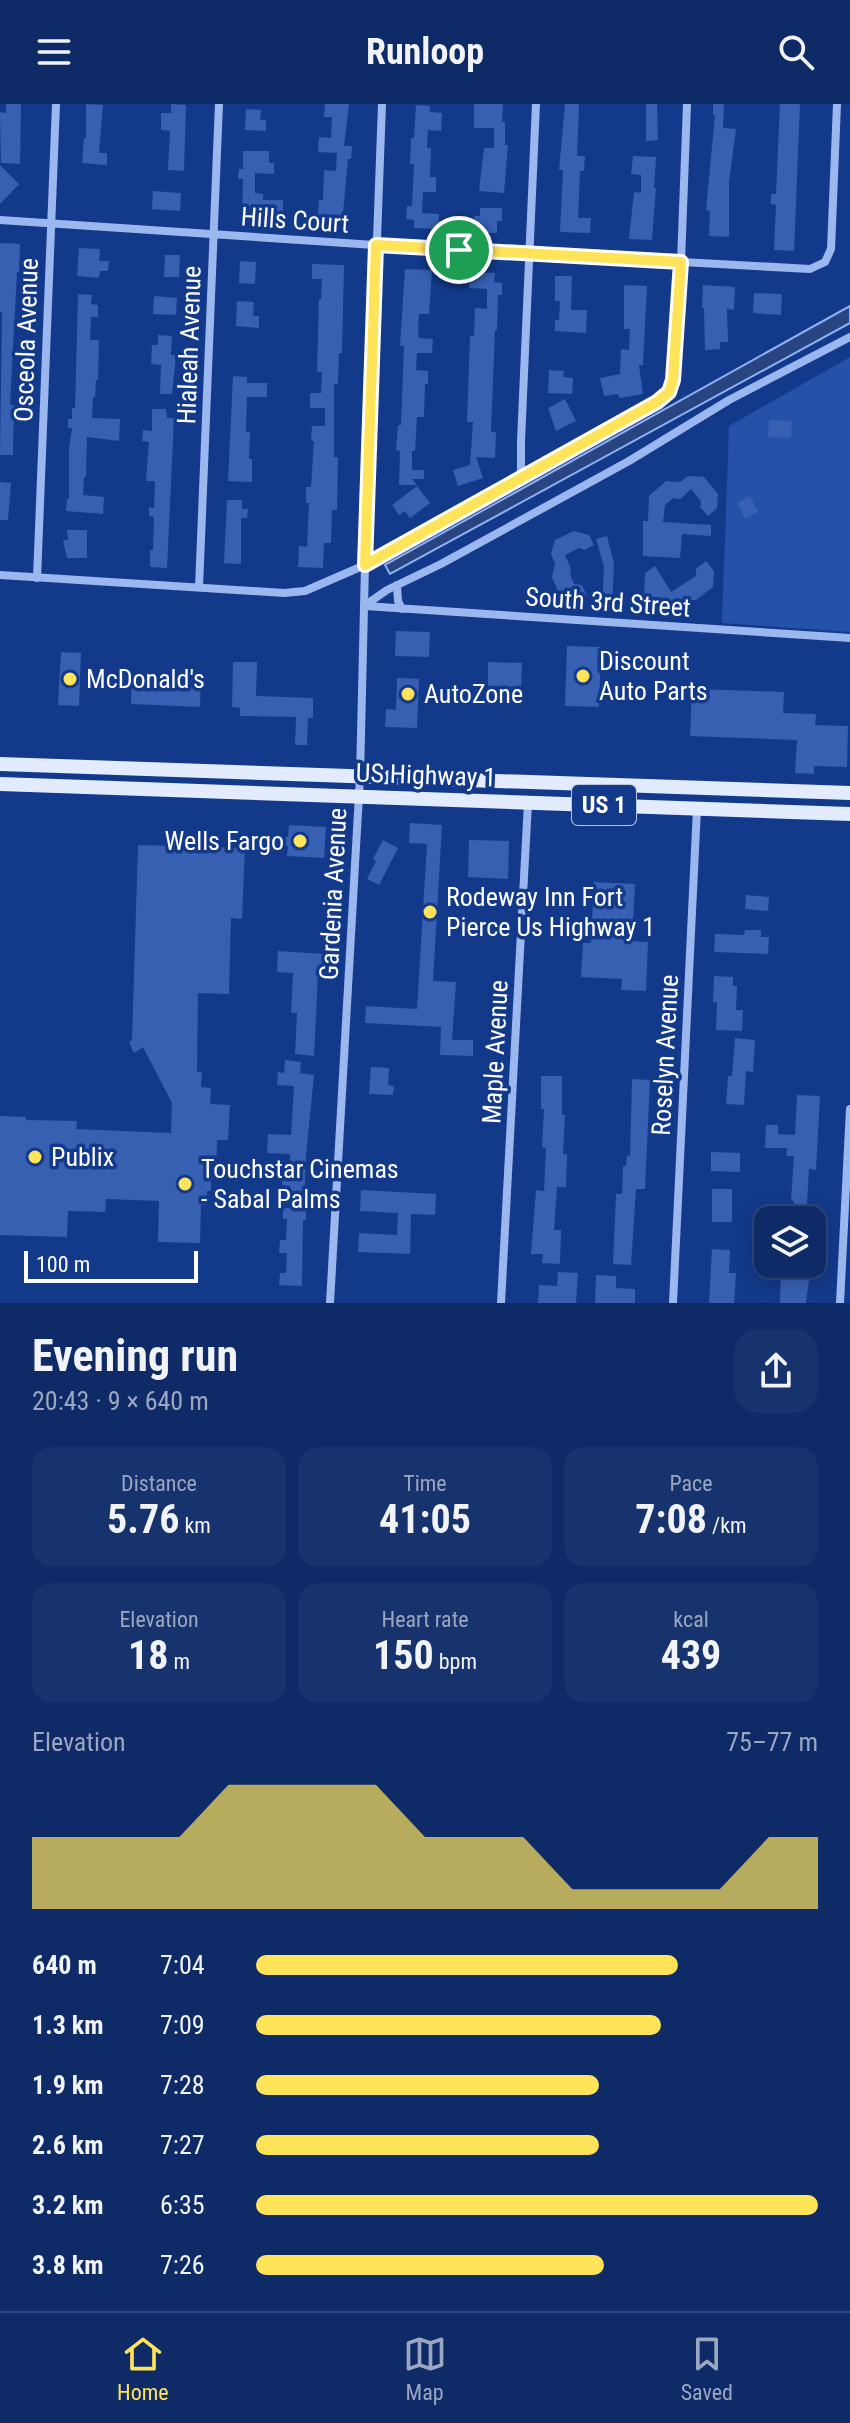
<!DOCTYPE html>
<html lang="en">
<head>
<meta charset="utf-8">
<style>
  :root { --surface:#0e2b68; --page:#17336e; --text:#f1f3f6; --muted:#9ba7c0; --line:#2e477c; --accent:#ffe359 }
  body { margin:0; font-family:"Roboto Condensed",sans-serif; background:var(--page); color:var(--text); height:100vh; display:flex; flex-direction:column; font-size:30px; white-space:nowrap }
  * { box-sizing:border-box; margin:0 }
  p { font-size:26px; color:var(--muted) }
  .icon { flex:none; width:44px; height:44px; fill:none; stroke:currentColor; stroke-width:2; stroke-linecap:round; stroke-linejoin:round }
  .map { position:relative; height:1199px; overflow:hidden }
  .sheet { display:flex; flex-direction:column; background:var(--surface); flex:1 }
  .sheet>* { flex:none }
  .tools { position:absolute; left:754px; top:1102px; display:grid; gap:16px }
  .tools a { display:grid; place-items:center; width:72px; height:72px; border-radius:16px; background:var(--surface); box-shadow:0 4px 20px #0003,0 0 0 2px var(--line); font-size:40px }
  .scale { position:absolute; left:24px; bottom:20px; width:174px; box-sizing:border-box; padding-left:8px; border:4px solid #fff; border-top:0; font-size:22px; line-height:28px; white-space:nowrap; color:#fff; -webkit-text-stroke:6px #13398a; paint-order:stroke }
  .pin { position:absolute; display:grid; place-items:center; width:68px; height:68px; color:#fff; margin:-34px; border:4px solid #fff; border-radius:50%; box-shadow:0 2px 8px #0007 }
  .round { display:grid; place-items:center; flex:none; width:84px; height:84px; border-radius:24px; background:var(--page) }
  .head { display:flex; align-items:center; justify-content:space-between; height:136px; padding:0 32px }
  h1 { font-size:44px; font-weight:700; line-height:60px }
  .stats { display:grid; grid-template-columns:repeat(3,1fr); gap:12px; height:136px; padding:8px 32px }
  .stats div { display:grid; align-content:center; border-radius:20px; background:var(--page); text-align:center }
  .stats b { font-size:40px; font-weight:700 }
  .stats small { font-size:22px; font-weight:400 }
  .stats p { font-size:22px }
  .chart { height:224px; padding:16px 32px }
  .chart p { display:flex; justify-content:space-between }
  .chart svg { width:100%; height:144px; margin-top:8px; fill:var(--accent); opacity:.7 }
  ul { padding:0 32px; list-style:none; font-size:26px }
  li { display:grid; grid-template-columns:128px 96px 1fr; align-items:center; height:60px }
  li i { height:20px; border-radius:10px; background:var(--accent) }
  header { display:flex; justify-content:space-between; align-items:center; height:104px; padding:0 32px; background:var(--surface); font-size:36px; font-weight:700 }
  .tabs { display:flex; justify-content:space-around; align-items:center; height:112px; border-top:2px solid var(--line); background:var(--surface); font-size:22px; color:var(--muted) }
  .tabs a { display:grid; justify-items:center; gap:4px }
  .tabs .active { color:var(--accent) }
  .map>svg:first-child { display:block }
</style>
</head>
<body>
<header><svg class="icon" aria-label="menu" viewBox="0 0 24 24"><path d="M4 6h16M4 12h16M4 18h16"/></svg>Runloop<svg class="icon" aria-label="search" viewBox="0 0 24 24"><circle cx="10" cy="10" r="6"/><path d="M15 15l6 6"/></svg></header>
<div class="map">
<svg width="850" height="1199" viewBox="0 0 850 1199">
  <rect width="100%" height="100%" fill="#13398a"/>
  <path fill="#2551a9" d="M850 253V528L722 519 729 322Z"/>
  <path fill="#284481" stroke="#8cb0f3" stroke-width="2" d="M850 202V219L390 470 385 461Z"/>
  <path fill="#3760b2" d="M6 0H21L20 60 1 59 0 8 6 9Z
    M86 0 103 1 99 49H107V61L82 59 84 34H86Z
    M171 0 186 1 184 67 168 66 170 27 161 26V9H171Z
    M325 0H349L344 42H352L351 55H348L342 120 330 119 331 112 318 111 319 96H323L324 66 336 67 337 49 318 48 319 33 331 34 332 13H324Z
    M474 0H503L502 18H505V41H508L504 89 479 87 484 44H494V24H474Z
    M565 0H579L577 52H585L584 67H580L578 114H591L590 129 560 128 563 66H559Z
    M646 0H657L658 36 646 37Z
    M713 0H724L723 24 736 25 729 78V133L709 132 710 107 706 106 715 11H713Z
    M780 0H800L794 147 774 146 776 101 771 100V90H776Z
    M416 1 430 2V8L442 9 441 27 428 26 427 44H431L430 73H436V88H423L422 109 439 110 438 125 414 124V116L406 115 407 102H412L414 60H410L411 34H414Z
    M246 5 261 6 260 16H266V27L245 26Z
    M243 47H269V59H274V70L255 69V89L263 90V96H283V117H265V112L242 111 243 75H238L239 65H243Z
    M633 52 656 53 654 84H656L652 136 629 135 634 88 641 89V71L631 70Z
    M0 61 19 80 0 100Z
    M153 87 181 89 180 107 152 105Z
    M480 104H502V117H497V129H480V123H474V112H480Z
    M0 139 20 140 19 168H17L10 301H14L13 351H0L2 208H0Z
    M79 144 100 145 99 157H109L108 167H100L99 174 77 172Z
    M165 151H180L179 173H164Z
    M240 157 256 158 255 180 239 179Z
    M312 160 344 161 342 249H339L338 280H334V353H338L337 406H332L331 439H324L323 464 298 463 299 442 307 443 309 399H306V383H311L314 337H311L312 322H325V304H310V289H321L322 268H317L319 195H321L322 175H312Z
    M405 165 432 166 429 210H419L418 227 419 234 433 235 432 249H417L416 266 428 267V280H425L424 313H417L415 347H412V366H424V375H412L417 381H399L400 347 396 346 398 321H401L404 242H400Z
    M470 168 495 169 494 178 502 179V191H498L497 226H495L491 328H496L495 354 476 353 483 374 458 382 453 366 470 361 473 318H467L470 232H474L475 204 487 205V185L469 184Z
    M555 172H572L571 206H587L586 229 555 227V216H559L560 197H555Z
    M624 181 647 182 643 261H639L643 290 619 294 618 290 604 292 600 274 620 270 621 245 629 246 630 225H624Z
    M703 181 735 183 734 206 727 205 728 238H720V245L705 246 704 204H702Z
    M754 189 782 190 781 211 753 209Z
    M78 190 92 191 91 200 98 201V213H91L90 236H99L98 276H96L95 293H93L92 314 120 315 119 337 87 333 86 373H84L83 391 104 393 103 410 66 407 67 395H69V345L72 324H68V315H72V304H75Z
    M154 192 177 194 176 211 153 210Z
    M237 197 254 198 253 212H259V224L236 222Z
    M158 231 172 232 171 251H176L172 290H160L161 261 151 260 152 241H158Z
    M549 266 564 267 563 273 573 274 572 290 548 289Z
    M233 272 247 273V279H267V293H247L246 328H250L249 355H252V378L228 377Z
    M565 295 576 317 556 327 548 304Z
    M152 305H166L167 314H174L167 464 150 463V446H153L154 413 149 412V403L154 404 155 377H146L149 338 142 337 143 326 152 327Z
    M769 316 792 317 791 334 768 333Z
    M688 372 704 373 718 390 717 404 708 412 700 403 701 397 691 385 680 395 673 394 665 401 663 418 711 421V432L682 430 680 454 643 452V417H648L649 392 666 377 680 378Z
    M0 378 11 379 8 416H0Z
    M417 382 430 399 410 414 405 407 399 411 392 401Z
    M750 392 758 408 745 415 737 399Z
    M227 396H242V405H248L247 414H241V460L224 459Z
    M67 426H87V454H67L63 436H68Z
    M574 427 589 431 594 441 584 446 579 444 565 451 571 465 570 470 574 480 582 481 587 492 576 498 561 494 552 473 555 460 551 450 555 436Z
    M607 432 614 460 612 502 602 501 604 463 596 435Z
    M706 457 714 467 713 483 696 496H684L676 502 650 500 644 492 645 469 655 462 671 488 696 472V465Z
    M396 527 430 528 429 553 395 552Z
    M567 542 601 543 599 603 565 602Z
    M61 548 81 549 79 602 58 601Z
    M233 558H257L256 592 313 594V614H308L307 641H295L296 613 240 612V604L232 603Z
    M488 558 522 559 521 583 488 582Z
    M132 574 201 576 200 603 131 600Z
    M397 574 419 575 417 624 385 623 386 605 396 606Z
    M692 585 784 588 783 609 816 610 815 621 848 622 847 663 814 662V670L795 669 797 636 690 632Z
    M410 719 442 721 433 877 456 878 452 936H473V952L440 951 441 923 365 919 366 902 417 905 427 740 409 739Z
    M289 721 326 723 324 754 287 752 288 742 275 741 276 732 288 733Z
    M383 736 398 744 379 781 367 775 376 757 373 755Z
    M469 736 509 737 508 775 468 773Z
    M138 741 245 744 242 815 231 814 229 890 198 889 197 968H202L201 983 211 984 210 1000 230 1001 228 1036H217L216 1074H211V1087H207L206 1101H201L200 1139 158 1138 159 1097 106 1095 105 1108 68 1107 67 1133 0 1131V1012L26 1013V1016L77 1017 76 1025 171 1029 172 999 143 943 134 949 129 938 132 936Z
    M594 778 635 780 632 837 648 838 646 887 621 886 622 875 581 873 583 839H591Z
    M746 791 769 793 768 807 745 805Z
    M745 826H761V833H769L768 850 714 848 715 830 744 831Z
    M278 847 324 850 323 871H318L314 952 295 950 297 909H291L293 869 277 868Z
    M714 872 733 873V882H737L736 906H743L742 927 716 926 717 898H713Z
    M735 934 755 936 753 968 746 967 744 1001 726 1000 728 972H732Z
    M285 956 301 958 300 969 314 971 306 1051 304 1093H306V1116H303L302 1182 279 1181 280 1169H286L287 1149H279L280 1136H286L287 1115H283V1104H290V1082L282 1081V1069L289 1070 290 1050 267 1049 268 1030 291 1031 294 982 277 981 278 968 284 969Z
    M371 963 389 964 388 981 394 982 393 991 369 990Z
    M541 972H562V1011H565L563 1050H567L566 1083H557L554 1126H561L560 1160 542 1159 543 1150H531L536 1086 544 1087 546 1044 542 1043 544 1005H541Z
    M632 975 650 976 645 1085H636L631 1161 613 1160 616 1090H622L623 1062H626L627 1051 630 1052Z
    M797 991 820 992 816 1066 809 1065 806 1116H793L794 1097H791L794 1052H786L787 1044H765L766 1021H778V1030L795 1031Z
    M711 1048 740 1049V1068L711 1067Z
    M712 1085H732V1118H712Z
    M361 1086 436 1090 435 1111 411 1110 410 1150 358 1148 359 1129 397 1131 398 1109 360 1107Z
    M712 1145 730 1146 729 1169H736L734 1199H709Z
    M793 1160H811L806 1199H780L781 1166 792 1167Z
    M558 1168 578 1169 576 1199H538L539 1181 557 1182Z
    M596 1171 616 1172V1184L635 1185V1199H595Z"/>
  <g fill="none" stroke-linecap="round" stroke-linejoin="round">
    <path stroke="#9ab7f0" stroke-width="8" d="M0 116 390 142 810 165 825 158 831 145 837 0
      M521 374V337L536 0
      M0 471 284 489 305 487 365 461 657 298 669 288 673 276 681 158 687 0
      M37 474 56 0
      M397 481 398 497 402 505
      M199 483 219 0
      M364 502 387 486 441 460 629 357 729 296 850 233
      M365 502 850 534
      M330 1199 360 673 365 461 382 0
      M501 1199 528 699
      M673 1199 697 705
      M840 1199 850 1005"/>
    <path stroke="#e3ebff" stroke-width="14" d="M0 660 850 689
      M0 680 850 710"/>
  </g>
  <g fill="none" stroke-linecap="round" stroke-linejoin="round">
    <g stroke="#fff" stroke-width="16">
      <path id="route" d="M376 141 681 158 673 276 669 288 657 298 365 461Z"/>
    </g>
    <use href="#route" stroke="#ffe359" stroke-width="10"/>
  </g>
  <g fill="#ffe359" stroke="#13398a" stroke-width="3">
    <circle cx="583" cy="572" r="8"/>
    <circle cx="70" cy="575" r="8"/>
    <circle cx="408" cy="590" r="8"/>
    <circle cx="300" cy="737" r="8"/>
    <circle cx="430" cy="808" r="8"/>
    <circle cx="35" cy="1053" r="8"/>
    <circle cx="185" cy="1080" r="8"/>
  </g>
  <g text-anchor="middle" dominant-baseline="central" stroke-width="7" stroke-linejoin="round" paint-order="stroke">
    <rect fill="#13398a" stroke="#b8c4dc" stroke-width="2" x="572" y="681" width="64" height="40" rx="6"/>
    <g font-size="24" font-weight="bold" fill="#fff">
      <text x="604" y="701">US 1</text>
    </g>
    <g font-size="26" fill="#fff" stroke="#13398a">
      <text transform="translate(295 116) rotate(4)">Hills Court</text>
      <text transform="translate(26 236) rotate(-88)">Osceola Avenue</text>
      <text transform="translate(189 241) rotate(-88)">Hialeah Avenue</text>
      <text transform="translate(608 498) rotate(4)">South 3rd Street</text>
      <text transform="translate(426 671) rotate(2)">US Highway 1</text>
      <text transform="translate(333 790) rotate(-87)">Gardenia Avenue</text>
      <text transform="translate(495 948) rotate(-87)">Maple Avenue</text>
      <text transform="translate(665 951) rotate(-87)">Roselyn Avenue</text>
    </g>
    <g font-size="26" fill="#fff" stroke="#13398a" text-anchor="start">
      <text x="599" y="557">Discount<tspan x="599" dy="30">Auto Parts</tspan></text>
      <text x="86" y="575">McDonald's</text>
      <text x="424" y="590">AutoZone</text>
      <text x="284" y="737" text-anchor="end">Wells Fargo</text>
      <text x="446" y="793">Rodeway Inn Fort<tspan x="446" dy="30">Pierce Us Highway 1</tspan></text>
      <text x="51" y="1053">Publix</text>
      <text x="201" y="1065">Touchstar Cinemas<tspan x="201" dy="30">- Sabal Palms</tspan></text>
    </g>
  </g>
</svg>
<div class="tools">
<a><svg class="icon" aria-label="layers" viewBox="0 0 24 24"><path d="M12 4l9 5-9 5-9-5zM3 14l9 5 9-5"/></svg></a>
</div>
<div class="scale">100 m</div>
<div class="pin" style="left:459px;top:146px;background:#1e9e55"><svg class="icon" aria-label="arrive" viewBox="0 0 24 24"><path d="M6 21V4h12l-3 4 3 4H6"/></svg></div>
</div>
<section class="sheet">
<div class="head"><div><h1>Evening run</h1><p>20:43 · 9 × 640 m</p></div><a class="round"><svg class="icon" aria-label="share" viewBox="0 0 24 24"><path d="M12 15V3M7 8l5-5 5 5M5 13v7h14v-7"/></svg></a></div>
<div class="stats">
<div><p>Distance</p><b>5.76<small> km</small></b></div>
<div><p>Time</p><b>41:05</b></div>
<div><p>Pace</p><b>7:08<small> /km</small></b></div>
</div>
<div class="stats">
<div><p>Elevation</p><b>18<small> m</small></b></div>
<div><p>Heart rate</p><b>150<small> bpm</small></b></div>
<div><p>kcal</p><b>439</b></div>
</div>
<div class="chart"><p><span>Elevation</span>75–77 m</p>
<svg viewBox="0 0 160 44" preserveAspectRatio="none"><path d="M0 44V22L10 22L20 22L30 22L40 6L50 6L60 6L70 6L80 22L90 22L100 22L110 38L120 38L130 38L140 38L150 22L160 22V44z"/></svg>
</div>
<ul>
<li><b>640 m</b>7:04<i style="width:75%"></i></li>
<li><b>1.3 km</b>7:09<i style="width:72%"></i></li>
<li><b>1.9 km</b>7:28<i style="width:61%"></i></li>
<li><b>2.6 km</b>7:27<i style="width:61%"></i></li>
<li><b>3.2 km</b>6:35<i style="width:100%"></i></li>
<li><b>3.8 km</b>7:26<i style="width:62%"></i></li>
</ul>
</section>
<nav class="tabs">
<a class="active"><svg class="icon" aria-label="home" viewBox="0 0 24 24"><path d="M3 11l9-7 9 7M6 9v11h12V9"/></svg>Home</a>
<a><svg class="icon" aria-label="map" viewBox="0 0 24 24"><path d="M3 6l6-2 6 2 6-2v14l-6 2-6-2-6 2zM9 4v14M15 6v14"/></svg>Map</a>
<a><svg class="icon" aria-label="saved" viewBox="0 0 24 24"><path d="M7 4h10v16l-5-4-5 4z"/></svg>Saved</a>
</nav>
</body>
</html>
